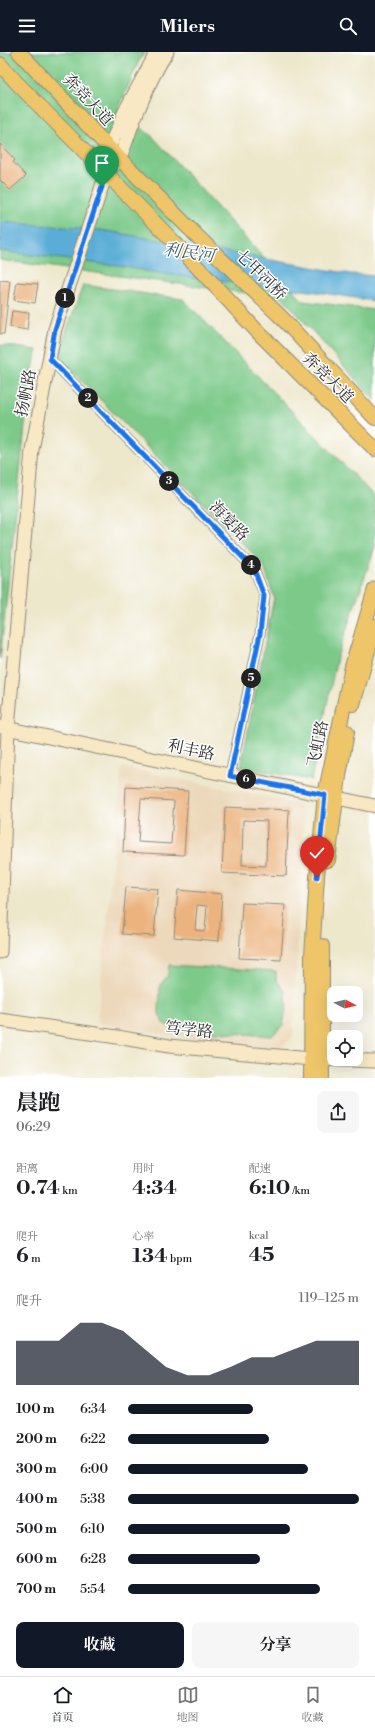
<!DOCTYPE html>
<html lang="zh">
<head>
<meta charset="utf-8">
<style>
  :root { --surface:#fff; --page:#f6f6f6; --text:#202124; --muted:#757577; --line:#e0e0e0; --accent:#111827 }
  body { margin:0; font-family:"Libre Bodoni","Noto Serif SC",serif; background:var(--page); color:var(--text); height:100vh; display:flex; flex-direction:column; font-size:15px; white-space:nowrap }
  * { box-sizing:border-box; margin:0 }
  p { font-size:13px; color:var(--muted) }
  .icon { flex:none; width:22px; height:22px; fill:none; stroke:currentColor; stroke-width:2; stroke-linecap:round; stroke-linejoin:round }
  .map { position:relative; height:1026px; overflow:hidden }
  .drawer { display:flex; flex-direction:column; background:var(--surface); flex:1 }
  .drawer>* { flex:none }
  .needle { width:26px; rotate:97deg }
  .controls { position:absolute; left:327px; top:934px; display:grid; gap:8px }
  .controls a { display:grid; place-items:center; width:36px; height:36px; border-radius:8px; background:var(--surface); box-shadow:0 4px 16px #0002; font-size:20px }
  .pin { position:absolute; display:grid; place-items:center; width:34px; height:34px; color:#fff; margin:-41px -17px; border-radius:50% 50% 50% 0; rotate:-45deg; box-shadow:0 0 4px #0007 }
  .pin .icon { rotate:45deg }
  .km { position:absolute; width:20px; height:20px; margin:-10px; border-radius:50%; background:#222; color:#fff; font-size:11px; line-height:20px; text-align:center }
  .round { display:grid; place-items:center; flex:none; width:42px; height:42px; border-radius:8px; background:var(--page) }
  .head { display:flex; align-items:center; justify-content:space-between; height:68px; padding:0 16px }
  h1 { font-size:22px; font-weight:700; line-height:30px }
  .figures { display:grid; grid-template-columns:repeat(3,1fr); gap:6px; height:68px; padding:4px 16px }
  .figures div { display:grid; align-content:center }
  .figures b { font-size:20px; font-weight:700 }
  .figures small { font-size:11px; font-weight:400 }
  .figures p { font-size:11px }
  .chart { height:112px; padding:8px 16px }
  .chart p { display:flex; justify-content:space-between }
  .chart svg { width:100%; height:72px; margin-top:4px; fill:var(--accent); opacity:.7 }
  .action { display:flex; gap:8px; margin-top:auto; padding:8px 16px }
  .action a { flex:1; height:46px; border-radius:8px; background:var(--accent); color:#fff; font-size:16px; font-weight:700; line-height:46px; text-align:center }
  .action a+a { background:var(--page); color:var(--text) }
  ul { padding:0 16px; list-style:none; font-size:13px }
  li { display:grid; grid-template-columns:64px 48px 1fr; align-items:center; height:30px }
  li i { height:10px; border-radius:5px; background:var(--accent) }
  header { display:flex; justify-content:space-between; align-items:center; height:52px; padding:0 16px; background:var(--accent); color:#fff; font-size:18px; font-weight:700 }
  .menu { display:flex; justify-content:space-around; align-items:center; height:56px; border-top:1px solid var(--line); background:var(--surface); font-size:11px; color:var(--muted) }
  .menu a { display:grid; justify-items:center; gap:2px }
  .menu .current { color:var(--accent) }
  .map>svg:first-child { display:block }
</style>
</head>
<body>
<header><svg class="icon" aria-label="menu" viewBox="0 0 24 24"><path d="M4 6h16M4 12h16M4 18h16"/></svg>Milers<svg class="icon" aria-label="search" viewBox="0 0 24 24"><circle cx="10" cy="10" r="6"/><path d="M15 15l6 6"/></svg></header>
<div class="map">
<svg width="375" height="1026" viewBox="0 0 375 1026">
  <rect width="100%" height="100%" fill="#fff"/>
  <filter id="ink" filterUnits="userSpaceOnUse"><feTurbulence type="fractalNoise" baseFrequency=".025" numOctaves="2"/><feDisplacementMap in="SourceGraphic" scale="8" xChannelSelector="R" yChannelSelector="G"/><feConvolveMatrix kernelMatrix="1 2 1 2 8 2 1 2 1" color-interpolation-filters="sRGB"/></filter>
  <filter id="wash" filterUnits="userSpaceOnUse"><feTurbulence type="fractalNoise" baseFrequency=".012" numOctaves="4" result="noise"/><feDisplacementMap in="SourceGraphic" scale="16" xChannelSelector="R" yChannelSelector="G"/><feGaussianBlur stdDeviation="0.9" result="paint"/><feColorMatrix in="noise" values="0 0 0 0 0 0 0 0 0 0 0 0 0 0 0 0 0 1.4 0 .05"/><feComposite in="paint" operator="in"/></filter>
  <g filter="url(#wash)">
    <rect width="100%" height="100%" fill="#ede7cb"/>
    <path fill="#ecd8ba" d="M122 715 299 752 304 766 293 985 280 996 189 986 97 971Z"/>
    <path fill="#7bc989" stroke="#537a5a" d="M0 0H145L138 11 118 58 153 85 303 249 375 258V349L283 246 0 208Z
      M83 233 183 247 375 445V495L337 605 311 728 241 715 274 545 263 512 58 305 68 274Z
      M0 293 37 298 29 336 0 607Z
      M169 913 276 919V927L285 939 287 953 283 973 272 984 172 977 163 971 159 961 160 933 168 923Z"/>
    <path fill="#5aadd6" stroke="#426c80" d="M0 170 101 178 351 222 375 224V249L310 239 164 222 125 215 0 199Z"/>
    <g id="blocks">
      <path fill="#ecb37e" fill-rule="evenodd" d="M0 92 15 108 13 110 26 124 10 138 0 128Z
        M0 228 10 229 4 282H0Z
        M17 230 38 232 35 251 14 248Z
        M12 259 29 261 27 278 10 275Z
        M126 735 188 739 184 803 123 800ZM141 747 174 749 171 792 138 790Z
        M225 755 289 758 286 824 222 821ZM243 768 267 769 266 814 242 813Z
        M126 835 158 837 154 884 122 882Z
        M178 838 222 842 219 889 174 885ZM197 853 207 854 205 879 195 878Z
        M242 851 285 853 281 908 239 906Z"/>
    </g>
  </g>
  <g filter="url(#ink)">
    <use href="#blocks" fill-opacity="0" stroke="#8c897b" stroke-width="1"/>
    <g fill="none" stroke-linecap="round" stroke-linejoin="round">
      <g stroke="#8c897b" stroke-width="11">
        <path id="street" d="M50 307 254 517 265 544 260 582 230 724"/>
      </g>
      <g stroke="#8c897b" stroke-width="15">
        <path id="secondary" d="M113 114C124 102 127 85 133 70 143 46 153 21 167 0
          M1 675 375 754
          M0 900 8 676 32 398 55 277 106 122 109 96 126 57 157 0
          M0 968 117 985 169 994 311 1007 375 1009"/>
      </g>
      <g stroke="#8c897b" stroke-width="16">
        <path id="primary" d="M19 0 109 96 200 187 282 266 375 366
          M0 12 16 30 175 191 257 279 375 397
          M353 652 375 574
          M328 808 339 724 347 680
          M311 1026 312 904 317 825 325 743 352 615 375 537
          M322 1026V894"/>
      </g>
      <use href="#street" stroke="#fff" stroke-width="9"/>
      <use href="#secondary" stroke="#f8e8c3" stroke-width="13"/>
      <use href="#primary" stroke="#eec569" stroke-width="14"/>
    </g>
  </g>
  <g fill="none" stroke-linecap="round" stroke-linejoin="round" filter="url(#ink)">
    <g stroke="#fff" stroke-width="8">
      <path id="route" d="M102 135 55 277 50 307 254 517 264 544 260 582 230 724 325 743 317 825"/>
    </g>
    <use href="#route" stroke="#1a73e8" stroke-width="5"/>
  </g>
  <g text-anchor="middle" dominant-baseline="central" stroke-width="3" stroke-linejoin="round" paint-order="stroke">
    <g font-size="16" fill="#2b2b2b" stroke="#fff">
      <text transform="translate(88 48) rotate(47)">奔竞大道</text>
      <text transform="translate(261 223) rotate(44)">七甲河桥</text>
      <text transform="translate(328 326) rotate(45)">奔竞大道</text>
      <text transform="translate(26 341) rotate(-79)">扬帆路</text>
      <text transform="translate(229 469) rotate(46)">海宴路</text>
      <text transform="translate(318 692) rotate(-78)">飞虹路</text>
      <text transform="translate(191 698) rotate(12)">利丰路</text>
      <text transform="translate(189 978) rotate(6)">笃学路</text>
    </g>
    <g font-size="17" font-style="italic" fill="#3e5f6f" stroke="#fff">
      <text transform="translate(189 201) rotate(8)">利民河</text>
    </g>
  </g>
</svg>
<div class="controls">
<a><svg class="needle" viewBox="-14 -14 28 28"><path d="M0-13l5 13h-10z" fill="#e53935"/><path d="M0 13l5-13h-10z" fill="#757577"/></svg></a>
<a><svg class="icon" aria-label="locate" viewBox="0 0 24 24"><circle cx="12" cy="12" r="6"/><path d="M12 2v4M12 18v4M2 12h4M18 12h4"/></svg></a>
</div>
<div class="pin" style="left:102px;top:135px;background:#1e9e55"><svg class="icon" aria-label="arrive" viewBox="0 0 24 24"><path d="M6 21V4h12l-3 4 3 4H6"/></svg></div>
<div class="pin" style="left:317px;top:825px;background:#d93025"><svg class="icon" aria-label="check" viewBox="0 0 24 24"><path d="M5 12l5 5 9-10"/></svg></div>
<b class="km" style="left:65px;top:246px">1</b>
<b class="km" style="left:88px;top:346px">2</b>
<b class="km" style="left:169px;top:429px">3</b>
<b class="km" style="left:251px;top:513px">4</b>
<b class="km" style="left:251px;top:626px">5</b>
<b class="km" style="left:246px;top:727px">6</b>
</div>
<section class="drawer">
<div class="head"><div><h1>晨跑</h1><p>06:29</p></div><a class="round"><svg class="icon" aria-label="share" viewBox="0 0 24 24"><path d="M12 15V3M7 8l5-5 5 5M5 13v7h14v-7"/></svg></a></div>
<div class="figures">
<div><p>距离</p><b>0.74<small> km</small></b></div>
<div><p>用时</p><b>4:34</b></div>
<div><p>配速</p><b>6:10<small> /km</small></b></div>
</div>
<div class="figures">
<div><p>爬升</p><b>6<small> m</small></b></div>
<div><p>心率</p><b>134<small> bpm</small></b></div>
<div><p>kcal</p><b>45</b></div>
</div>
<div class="chart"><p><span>爬升</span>119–125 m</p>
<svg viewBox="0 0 160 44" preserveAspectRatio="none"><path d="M0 44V17L10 17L20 17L30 6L40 6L50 11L60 22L70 33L80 38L90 38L100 33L110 27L120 27L130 22L140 17L150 17L160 17V44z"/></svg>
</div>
<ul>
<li><b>100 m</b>6:34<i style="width:54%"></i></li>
<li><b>200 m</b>6:22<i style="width:61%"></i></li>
<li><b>300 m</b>6:00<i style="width:78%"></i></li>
<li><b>400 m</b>5:38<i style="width:100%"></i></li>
<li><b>500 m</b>6:10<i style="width:70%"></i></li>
<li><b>600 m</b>6:28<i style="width:57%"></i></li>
<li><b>700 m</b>5:54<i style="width:83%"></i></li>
</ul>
<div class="action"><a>收藏</a><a>分享</a></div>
</section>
<nav class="menu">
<a class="current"><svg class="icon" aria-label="home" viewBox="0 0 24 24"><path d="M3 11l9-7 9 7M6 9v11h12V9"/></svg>首页</a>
<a><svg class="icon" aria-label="map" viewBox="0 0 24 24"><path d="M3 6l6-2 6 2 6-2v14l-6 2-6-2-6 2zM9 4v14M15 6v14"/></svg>地图</a>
<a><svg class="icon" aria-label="saved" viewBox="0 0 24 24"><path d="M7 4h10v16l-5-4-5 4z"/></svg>收藏</a>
</nav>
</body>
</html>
